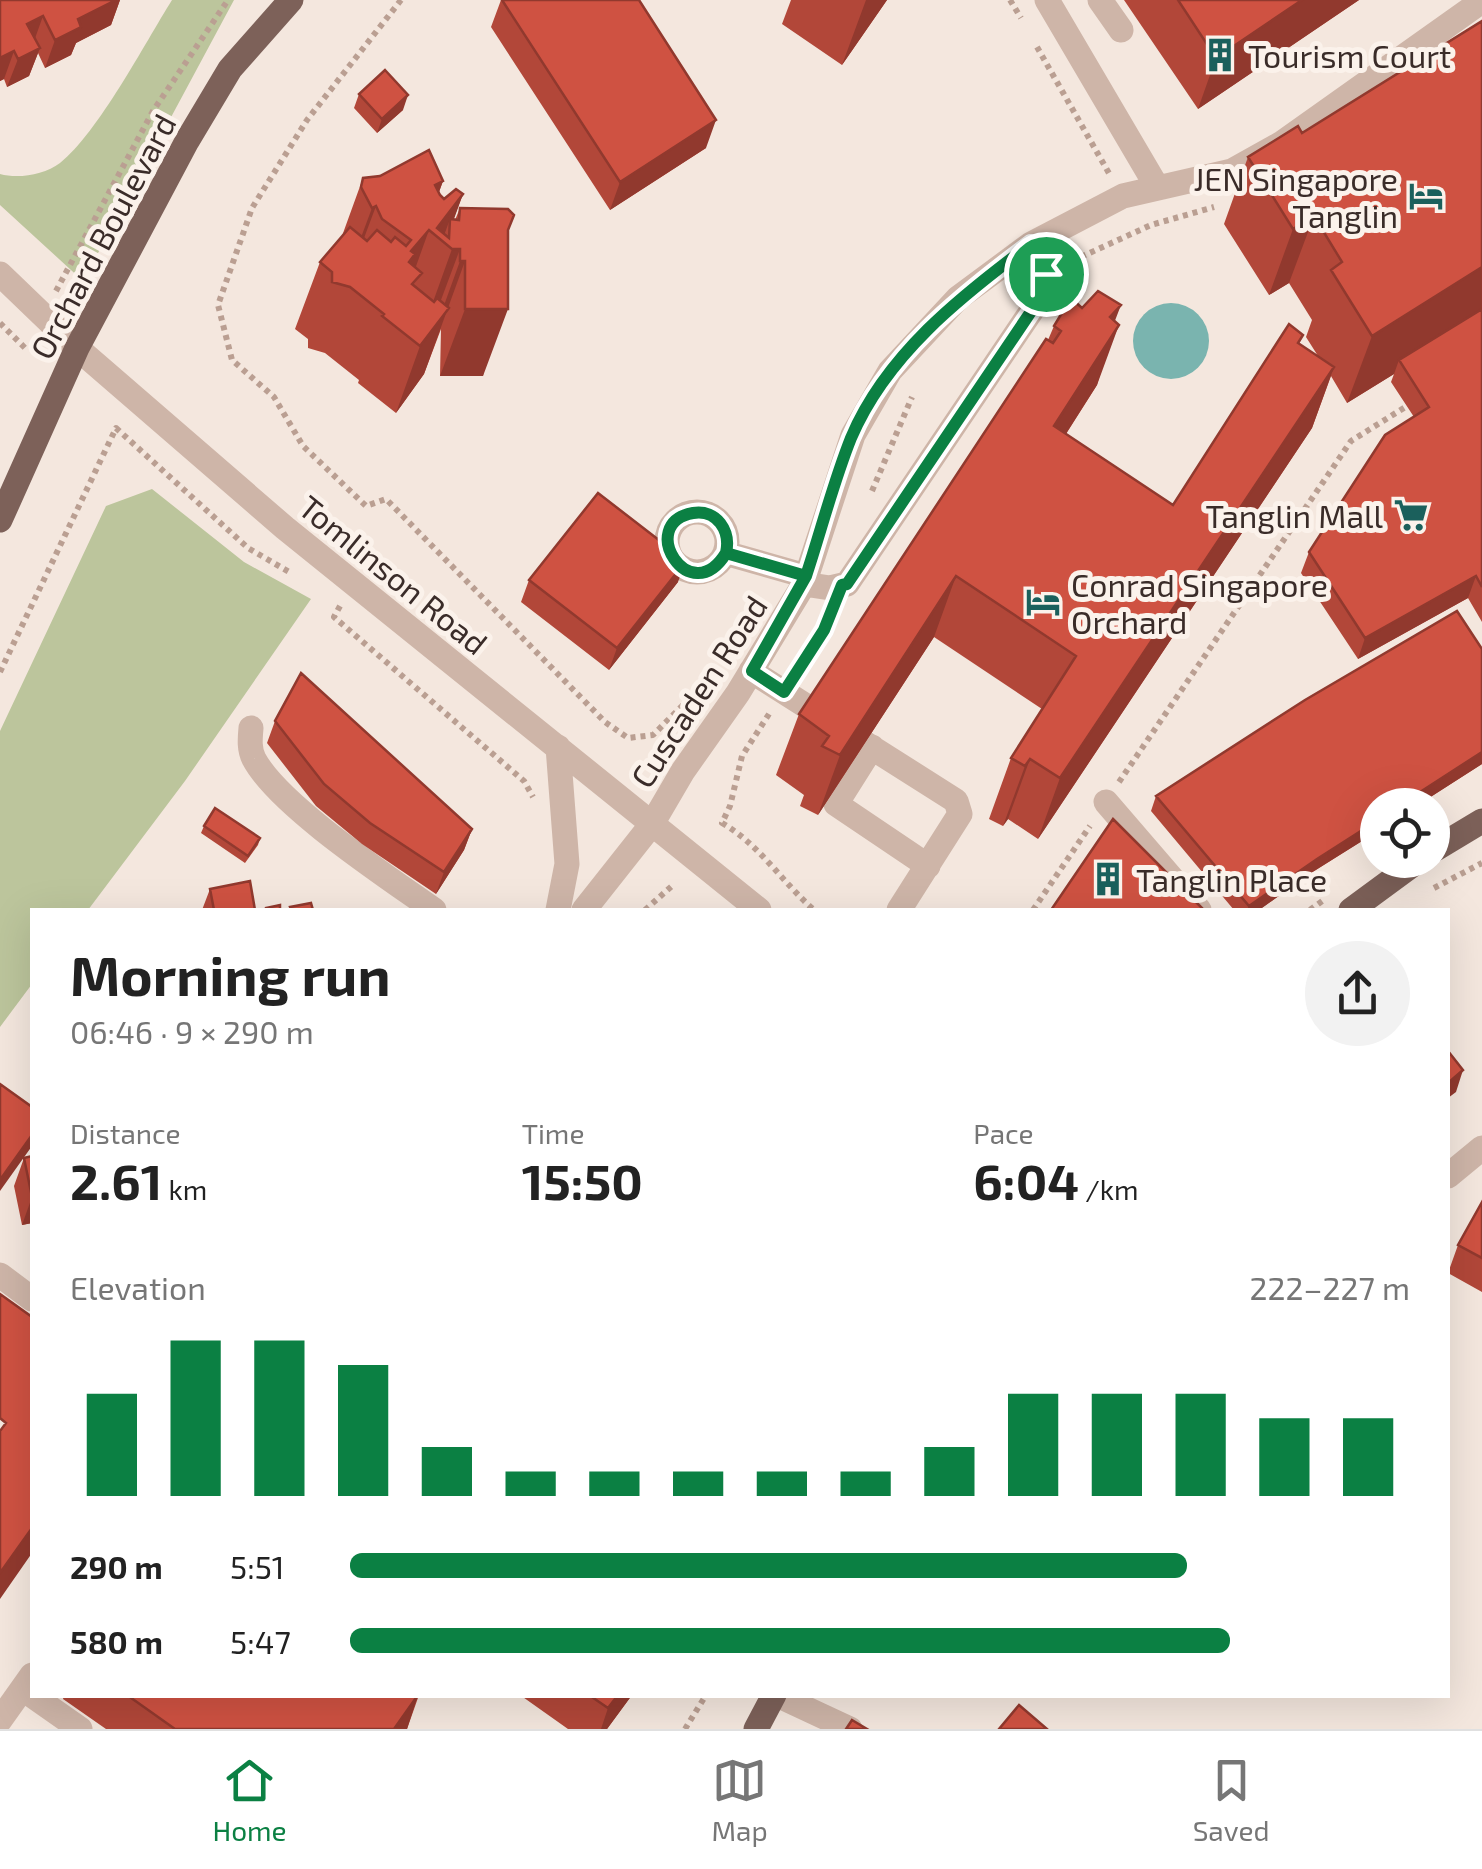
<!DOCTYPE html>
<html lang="en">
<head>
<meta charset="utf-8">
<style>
  :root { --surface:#fff; --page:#f2f2f2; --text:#222; --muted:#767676; --line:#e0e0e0; --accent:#0b8043 }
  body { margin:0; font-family:"Exo 2",sans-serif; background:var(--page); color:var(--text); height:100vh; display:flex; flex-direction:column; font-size:38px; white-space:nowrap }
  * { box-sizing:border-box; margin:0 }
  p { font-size:32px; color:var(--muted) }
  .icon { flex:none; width:55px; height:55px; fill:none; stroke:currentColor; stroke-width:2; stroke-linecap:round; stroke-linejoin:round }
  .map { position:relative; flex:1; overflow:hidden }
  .side { position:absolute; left:30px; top:908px; width:1420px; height:790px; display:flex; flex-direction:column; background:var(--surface); border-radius:0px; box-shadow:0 10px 40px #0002 }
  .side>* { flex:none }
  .controls { position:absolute; left:1360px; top:788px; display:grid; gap:20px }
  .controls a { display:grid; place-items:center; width:90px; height:90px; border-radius:50%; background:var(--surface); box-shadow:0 10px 40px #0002; font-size:50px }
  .pin { position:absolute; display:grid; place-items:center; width:85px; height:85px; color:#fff; margin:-42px; border:5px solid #fff; border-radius:50%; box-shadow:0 2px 10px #0007 }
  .round { display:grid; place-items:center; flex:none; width:105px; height:105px; border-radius:52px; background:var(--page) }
  .headline { display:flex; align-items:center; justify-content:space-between; height:170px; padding:0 40px }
  h1 { font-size:55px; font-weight:700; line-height:75px }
  .figures { display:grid; grid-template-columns:repeat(3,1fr); gap:15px; height:170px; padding:10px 40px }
  .figures div { display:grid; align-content:center }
  .figures b { font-size:50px; font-weight:700 }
  .figures small { font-size:28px; font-weight:400 }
  .figures p { font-size:28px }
  .chart { height:280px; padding:20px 40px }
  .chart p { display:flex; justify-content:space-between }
  .chart svg { width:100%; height:180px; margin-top:10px; stroke:var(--accent); stroke-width:6 }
  ul { padding:0 40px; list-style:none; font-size:32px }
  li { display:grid; grid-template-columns:160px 120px 1fr; align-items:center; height:75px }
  li i { height:25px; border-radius:12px; background:var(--accent) }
  .tab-bar { display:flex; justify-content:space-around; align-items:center; height:140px; border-top:2px solid var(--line); background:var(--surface); font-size:28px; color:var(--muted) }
  .tab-bar a { display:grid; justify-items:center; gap:5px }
  .tab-bar .current { color:var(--accent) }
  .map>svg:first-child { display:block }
</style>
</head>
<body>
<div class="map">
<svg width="1482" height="1729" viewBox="0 0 1482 1729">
  <rect width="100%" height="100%" fill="#f4e7de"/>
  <path fill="#bcc59c" d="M172 0H234L83 281 0 205V174C18 179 44 175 60 163 98 133 145 43 172 0Z
    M152 489 244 562 311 599 185 781 88 910H32V984L0 1027V731L106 506Z"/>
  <path fill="#7ab4af" d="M1133 341a38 38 0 1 1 76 0a38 38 0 1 1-76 0Z"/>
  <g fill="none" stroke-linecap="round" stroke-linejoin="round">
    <path stroke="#ba9f92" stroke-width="6" stroke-dasharray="5 5" stroke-linecap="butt" d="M401 0 307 120 252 208 218 305 232 360 274 397 303 446 366 506 386 499 605 722 628 738 653 735 710 678
      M1010 0 1021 18
      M1037 47 1110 175
      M1072 261 1151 225 1214 207
      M56 291 153 111 228 0
      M0 323 27 350
      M872 491 912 397
      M340 606 334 617 524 781 533 797
      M798 670 829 616
      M0 672 116 428 248 548 291 573
      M769 714 742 756 730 806 722 823C759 844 782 882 814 910
      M1119 782 1351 441 1407 406
      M1434 888 1482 863
      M645 910 673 885
      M1033 910 1090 826
      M1310 910 1325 899
      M685 1729 706 1695"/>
    <path stroke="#ceb5a8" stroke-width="25" d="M1047 0 1157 187
      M1100 0 1121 30
      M0 274 77 348 285 528 759 910
      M667 542a30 30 0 1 1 60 0a30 30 0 1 1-60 0Z
      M725 553 806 576
      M804 584 830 588 847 584 1051 282 1031 244
      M751 671 956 801 960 814 899 910
      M251 728C250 739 249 749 254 759 279 806 389 878 434 910
      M558 747 567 864 558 910
      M872 747 836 804 928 866
      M1106 802 1199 910
      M584 910 652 824 683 771 738 693 804 584 853 435 890 371 958 298 1031 244 1123 196 1232 171 1282 143 1482 1
      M1448 1176 1482 1148
      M0 1275 32 1299
      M23 1689 80 1729
      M777 1695 850 1729
      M0 1720 32 1675"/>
    <path stroke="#7d6159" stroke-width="25" d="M0 520 77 348 187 141 230 69 291 0
      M1432 851 1482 821
      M1351 910 1419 860
      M756 1729 774 1695"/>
  </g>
  <path fill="#b24739" d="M0 0H120L111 25 76 43 71 55 45 68 38 53 29 76 7 87 4 79 0 81Z
    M501 0 706 148 610 210 491 27Z
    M791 0H887L842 65 782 24Z
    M1124 0H1359L1198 109Z
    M1482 21V622L1468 598 1358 659 1301 573 1309 552 1414 417 1391 382 1394 374 1347 403 1331 376 1312 428 1038 839 1008 819 1003 826 989 819 1011 758 1042 709 934 637 818 815 800 806 804 795 776 775 799 714 1048 340 1054 326 1082 308 1115 321 1097 385 1066 434 1173 505 1303 335 1299 344 1318 356 1306 337 1312 320 1289 283 1269 295 1224 224 1248 157 1302 133Z
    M359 94 403 110 377 133 354 108Z
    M363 178 443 181 439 192 444 199 463 194 453 220H455L460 208 508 232 483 376H440L441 329 424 374 396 413 358 383 359 380 325 353 308 348V339L295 329 320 262 342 236Z
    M529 580 678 582 609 670 521 602Z
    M1482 649V764L1418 805H1378V831L1311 873 1259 910H1234L1151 811 1156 796Z
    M275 721 472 829 464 850 436 894 362 844 316 806 267 743Z
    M204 826 260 838 258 845 245 863 201 833Z
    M210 889 255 910H202Z
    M32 1156V1223L22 1225 14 1186 24 1158Z
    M1482 1202V1292L1448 1273 1458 1245Z
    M64 1695H419L407 1729H106L63 1699Z
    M520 1695H632L607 1729H568Z"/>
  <path fill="#91392e" d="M116 0H120L111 25 76 43 71 55 45 68 55 40 78 19Z
    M866 0H887L842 65Z
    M1302 0H1359L1198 109 1216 58Z
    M43 16 33 44 27 24Z
    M40 48 29 76 7 87 18 59Z
    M14 51 4 79 0 81V58Z
    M408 95 403 110 377 133 382 119Z
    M716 120 706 148 610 210 620 182Z
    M443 181 422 238 429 230 405 297 387 320 435 185Z
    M463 194 450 230V219L442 241 437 228Z
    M376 206 351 273 347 275 372 208Z
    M1314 216 1289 283 1269 295 1293 229Z
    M452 249H460L435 316H428Z
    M460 261H465L424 374 396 413 420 346 438 322Z
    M1482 267V319L1399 360 1394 374 1347 403 1372 336Z
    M1121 305 1106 344 1119 325 1097 385 1032 487 1054 426 1110 317Z
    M465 309H508L483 376H440Z
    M1334 367 1312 428 1038 839 1060 778Z
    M686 561 678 582 609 670 617 648Z
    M956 576 934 637 818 815 840 755Z
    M1476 576 1468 598 1358 659 1365 638Z
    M1482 752V764L1418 805H1400Z
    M1030 759 1008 819 1003 826 1025 766Z
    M1378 820V831L1311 873 1259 910H1247L1249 906 1317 859Z
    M472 829 464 850 436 894 444 872Z
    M1463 1070 1456 1092 1448 1098V1083Z
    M32 1135V1146L0 1191V1180Z
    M32 1197V1223L22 1225Z
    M32 1528V1553L0 1599V1573Z
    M418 1695 407 1729H394Z
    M618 1695H632L607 1729H601L608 1708Z"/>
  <path fill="#cf5242" stroke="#91392e" stroke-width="2.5" d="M0 0H116L78 19 81 27 55 40 43 16 27 24 40 48 18 59 14 51 0 58Z
    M502 0H639L716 120 620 182Z
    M1178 0H1302L1216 58Z
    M1482 21V267L1372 336 1331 270 1342 262 1314 216 1293 229 1248 157 1298 126 1302 133Z
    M385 70 408 95 382 119 359 94Z
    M429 150 443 181 435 185 440 195 444 199 456 189 463 194 437 228 449 238 450 219 459 220 460 208 508 209 514 215 508 230V309H465V261H460V249H452L429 230 411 251 415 254 409 262 422 273 412 284 434 302 437 298 449 308 420 346 382 316 384 314 350 287 332 282V272L320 262 350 227 367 241 377 230 391 242 395 237 406 246 411 240 382 219 376 206 372 208 361 187 363 178 380 176Z
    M1098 291 1121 305 1110 317 1119 325 1054 426 1173 505 1289 324 1303 335 1298 343 1334 367 1060 778 1030 759 1025 766 1011 758 1076 656 956 576 840 755 822 746 829 736 799 714 1046 339 1053 343 1061 331 1054 326 1071 298 1082 308Z
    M1482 309V587L1476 576 1365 638 1309 552 1385 435 1429 407 1399 360Z
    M598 493 686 561 617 648 529 580Z
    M1457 611 1482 649V752L1400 805H1378V820L1317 859 1249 906 1156 796 1305 700Z
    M301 673 472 829 444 872 370 823 324 784 275 721Z
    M215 808 260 838 248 856 204 826Z
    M1113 819 1202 908 1201 910H1051Z
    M250 881 255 910H214L210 889Z
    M311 903 313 910H291L290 907Z
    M280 905V910H266V908Z
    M1448 1051 1463 1070 1448 1083Z
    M0 1084 32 1107V1135L0 1180Z
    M32 1156V1197L24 1158Z
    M1482 1202V1258L1458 1245Z
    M0 1294 32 1317V1528L0 1573V1431L6 1423 0 1418Z
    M127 1695H418L394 1729H175Z
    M589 1695H618L608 1708Z
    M1019 1705 1047 1729H999Z
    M852 1720 867 1729H846Z"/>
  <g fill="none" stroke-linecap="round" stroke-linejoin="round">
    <g stroke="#fff" stroke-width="20">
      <path id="route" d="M1046 274 1031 244C961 296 886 355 851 438 833 483 821 531 806 576L726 553C731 531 717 509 693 513 635 523 690 612 726 553L806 576 752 671 784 692 824 630 842 585 847 584 1051 282 1046 274"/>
    </g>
    <use href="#route" stroke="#0b8043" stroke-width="12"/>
  </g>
  <defs>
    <g id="building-bare" transform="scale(2.7)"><path d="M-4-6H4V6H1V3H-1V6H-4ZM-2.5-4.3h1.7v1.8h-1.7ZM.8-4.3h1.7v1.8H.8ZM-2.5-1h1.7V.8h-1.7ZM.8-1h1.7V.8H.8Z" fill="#1b605c" stroke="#fbf2eb" stroke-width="2.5" paint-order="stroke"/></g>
    <g id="hotel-bare" transform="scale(2.7)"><path d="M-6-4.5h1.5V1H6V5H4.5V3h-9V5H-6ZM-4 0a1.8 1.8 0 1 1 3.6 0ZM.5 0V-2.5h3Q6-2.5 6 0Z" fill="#1b605c" stroke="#fbf2eb" stroke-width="2.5" paint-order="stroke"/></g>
    <g id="supermarket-bare" transform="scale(2.7)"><path d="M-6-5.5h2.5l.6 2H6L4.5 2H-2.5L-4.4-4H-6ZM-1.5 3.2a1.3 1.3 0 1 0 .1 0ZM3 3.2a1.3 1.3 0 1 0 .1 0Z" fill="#1b605c" stroke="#fbf2eb" stroke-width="2.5" paint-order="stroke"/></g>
  </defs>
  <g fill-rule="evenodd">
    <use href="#building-bare" x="1220" y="55"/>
    <use href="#hotel-bare" x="1426" y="196"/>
    <use href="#supermarket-bare" x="1411" y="515"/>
    <use href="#hotel-bare" x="1043" y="602"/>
    <use href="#building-bare" x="1108" y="879"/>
  </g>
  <g text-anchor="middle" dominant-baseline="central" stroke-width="10" stroke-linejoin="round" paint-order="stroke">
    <g font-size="32" fill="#3a2c29" stroke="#fbf2eb" text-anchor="start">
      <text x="1248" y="55">Tourism Court</text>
      <text x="1398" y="178" text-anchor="end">JEN Singapore<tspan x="1398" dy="37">Tanglin</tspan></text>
      <text x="1383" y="515" text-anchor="end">Tanglin Mall</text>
      <text x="1071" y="584">Conrad Singapore<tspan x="1071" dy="37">Orchard</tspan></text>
      <text x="1136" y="879">Tanglin Place</text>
    </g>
    <g font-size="32" fill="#3a2c29" stroke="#fbf2eb">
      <text transform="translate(102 236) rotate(-62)">Orchard Boulevard</text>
      <text transform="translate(394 574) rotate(39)">Tomlinson Road</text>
      <text transform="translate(698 691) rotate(-57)">Cuscaden Road</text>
    </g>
  </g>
</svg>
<div class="controls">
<a><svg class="icon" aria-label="locate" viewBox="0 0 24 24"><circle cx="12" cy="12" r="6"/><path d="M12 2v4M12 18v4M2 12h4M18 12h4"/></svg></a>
</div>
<div class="pin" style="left:1046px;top:274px;background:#1e9e55"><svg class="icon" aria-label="arrive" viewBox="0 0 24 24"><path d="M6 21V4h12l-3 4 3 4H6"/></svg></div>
<section class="side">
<div class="headline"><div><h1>Morning run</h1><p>06:46 · 9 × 290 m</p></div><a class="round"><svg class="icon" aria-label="share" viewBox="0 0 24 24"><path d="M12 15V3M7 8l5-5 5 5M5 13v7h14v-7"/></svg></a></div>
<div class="figures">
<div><p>Distance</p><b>2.61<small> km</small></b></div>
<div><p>Time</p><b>15:50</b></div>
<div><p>Pace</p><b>6:04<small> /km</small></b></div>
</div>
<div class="chart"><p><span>Elevation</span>222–227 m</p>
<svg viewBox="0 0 160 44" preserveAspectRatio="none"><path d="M5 44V19M15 44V6M25 44V6M35 44V12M45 44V32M55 44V38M65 44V38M75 44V38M85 44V38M95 44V38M105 44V32M115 44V19M125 44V19M135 44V19M145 44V25M155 44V25"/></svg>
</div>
<ul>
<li><b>290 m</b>5:51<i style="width:79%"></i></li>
<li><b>580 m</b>5:47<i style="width:83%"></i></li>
</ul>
</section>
</div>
<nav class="tab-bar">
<a class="current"><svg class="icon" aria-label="home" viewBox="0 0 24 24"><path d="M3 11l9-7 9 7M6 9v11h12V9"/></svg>Home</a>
<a><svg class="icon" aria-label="map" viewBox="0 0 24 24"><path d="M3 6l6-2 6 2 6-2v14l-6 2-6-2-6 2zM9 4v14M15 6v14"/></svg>Map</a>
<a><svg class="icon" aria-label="saved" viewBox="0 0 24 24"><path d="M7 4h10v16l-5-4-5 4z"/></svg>Saved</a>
</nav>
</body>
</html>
